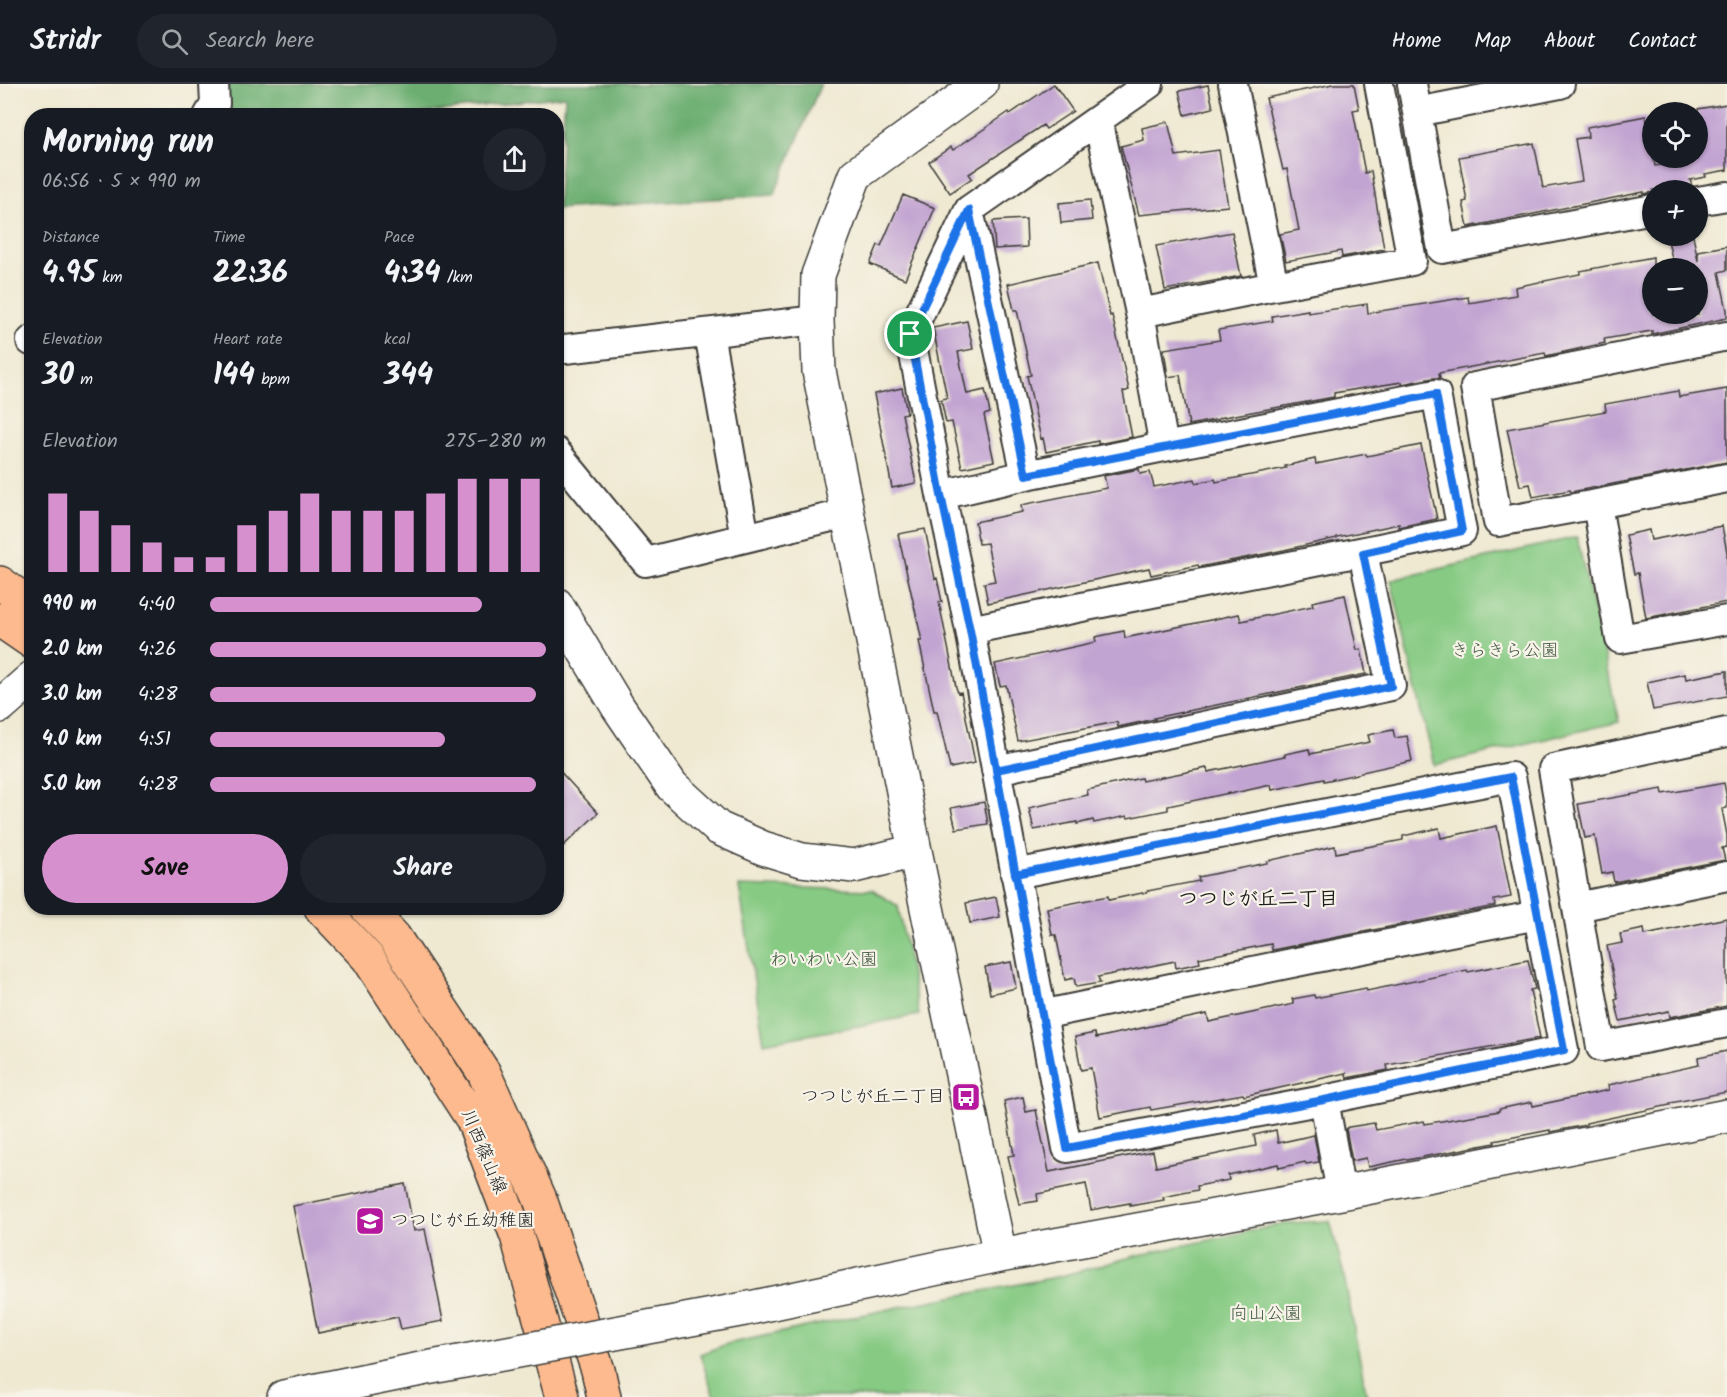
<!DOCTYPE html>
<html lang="en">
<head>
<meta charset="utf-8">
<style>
  :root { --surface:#171b24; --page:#20242c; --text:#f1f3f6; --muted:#9ea1a6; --line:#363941; --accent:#d690ce }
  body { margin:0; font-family:Kalam,"Klee One",sans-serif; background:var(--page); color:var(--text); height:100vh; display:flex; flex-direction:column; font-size:22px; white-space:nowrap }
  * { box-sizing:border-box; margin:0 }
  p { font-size:20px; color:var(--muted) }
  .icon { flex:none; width:33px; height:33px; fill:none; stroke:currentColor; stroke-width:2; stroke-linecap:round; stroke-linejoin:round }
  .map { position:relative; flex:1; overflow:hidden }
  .details { position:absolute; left:24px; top:24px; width:540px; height:807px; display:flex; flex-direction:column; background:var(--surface); border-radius:24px; box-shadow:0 2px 4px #0004 }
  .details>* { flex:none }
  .tools { position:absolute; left:1642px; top:18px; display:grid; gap:12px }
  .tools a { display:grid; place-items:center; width:66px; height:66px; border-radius:50%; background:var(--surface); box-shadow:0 2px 4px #0004; font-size:30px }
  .pin { position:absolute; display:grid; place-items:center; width:51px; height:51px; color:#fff; margin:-26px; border:3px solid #fff; border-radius:50%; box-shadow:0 2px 6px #0007 }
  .round { display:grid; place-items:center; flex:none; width:63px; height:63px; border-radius:32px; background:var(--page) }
  .head { display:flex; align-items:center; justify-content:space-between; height:102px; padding:0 18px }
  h1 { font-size:33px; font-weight:700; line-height:45px }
  .stats { display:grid; grid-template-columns:repeat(3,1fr); gap:9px; height:102px; padding:6px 18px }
  .stats div { display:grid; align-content:center }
  .stats b { font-size:30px; font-weight:700 }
  .stats small { font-size:16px; font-weight:400 }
  .stats p { font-size:16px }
  .chart { height:168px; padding:12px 18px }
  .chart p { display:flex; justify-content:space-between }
  .chart svg { width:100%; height:108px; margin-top:6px; stroke:var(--accent); stroke-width:6 }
  .cta { display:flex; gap:12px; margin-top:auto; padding:12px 18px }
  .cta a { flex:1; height:69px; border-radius:36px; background:var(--accent); color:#111; font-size:24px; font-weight:700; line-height:69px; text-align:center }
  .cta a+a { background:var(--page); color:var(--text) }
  ul { padding:0 18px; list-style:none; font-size:20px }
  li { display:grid; grid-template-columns:96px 72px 1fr; align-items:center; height:45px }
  li i { height:15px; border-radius:8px; background:var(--accent) }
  header { display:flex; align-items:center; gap:36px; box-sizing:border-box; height:84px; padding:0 30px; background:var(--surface); border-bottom:2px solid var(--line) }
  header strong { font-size:28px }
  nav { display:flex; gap:33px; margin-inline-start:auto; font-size:21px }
  .search { width:420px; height:54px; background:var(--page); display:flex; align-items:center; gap:15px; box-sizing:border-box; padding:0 21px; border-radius:33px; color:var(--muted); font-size:22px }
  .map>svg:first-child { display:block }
</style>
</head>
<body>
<header>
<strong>Stridr</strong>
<div class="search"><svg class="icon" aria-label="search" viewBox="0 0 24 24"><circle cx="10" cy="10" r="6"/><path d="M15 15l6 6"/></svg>Search here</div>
<nav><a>Home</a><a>Map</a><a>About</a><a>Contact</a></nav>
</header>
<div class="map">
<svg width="1727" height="1313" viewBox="0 0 1727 1313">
  <rect width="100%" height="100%" fill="#f7f3e8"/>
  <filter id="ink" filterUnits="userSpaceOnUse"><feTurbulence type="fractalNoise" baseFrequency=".0167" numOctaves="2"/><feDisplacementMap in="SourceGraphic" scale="12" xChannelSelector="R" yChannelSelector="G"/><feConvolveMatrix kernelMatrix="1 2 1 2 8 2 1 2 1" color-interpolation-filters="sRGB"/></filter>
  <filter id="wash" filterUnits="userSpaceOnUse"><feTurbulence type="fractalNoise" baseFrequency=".008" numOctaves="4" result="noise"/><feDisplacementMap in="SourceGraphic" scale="24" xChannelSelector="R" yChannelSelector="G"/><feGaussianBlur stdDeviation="1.35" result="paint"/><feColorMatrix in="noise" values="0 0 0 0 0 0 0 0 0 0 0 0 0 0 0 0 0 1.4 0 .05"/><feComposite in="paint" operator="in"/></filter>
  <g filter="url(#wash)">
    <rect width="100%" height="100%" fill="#efe9d2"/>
    <path fill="#86ca83" stroke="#517350" stroke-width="1.5" d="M1577 453 1619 638 1434 681 1391 496Z
      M739 802 872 806 898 822 919 931 764 959Z
      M1330 1137 1343 1187 1367 1313H714L700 1270 727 1260 899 1223 1061 1192 1135 1172 1288 1139Z"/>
    <path fill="#6cae71" stroke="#446546" stroke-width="1.5" d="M230 0H821L774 111 557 125 565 12 424 29 423 31 207 32Z"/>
    <g id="blocks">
      <path fill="#c2a4d2" d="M1054 0 1073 27 1046 45 1043 41 969 90 972 94 950 109 929 78 951 63 953 66 1009 28 1010 30Z
        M1333 0H1354L1359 25 1353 26 1365 89 1371 87 1384 165 1342 173 1341 167 1286 177 1280 150 1299 146 1287 85 1283 86 1266 14Z
        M1208 1 1213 24 1185 31 1179 7Z
        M1727 20V86L1705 90 1706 93 1690 96 1692 102 1687 105 1677 106H1653V108L1644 110V108L1468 143 1463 118 1467 117 1459 73 1534 59 1543 104 1582 97 1575 55 1588 53 1587 43 1646 32 1655 82 1698 75V25Z
        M1168 38 1176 72 1219 66 1228 122 1139 131 1121 62 1144 56 1142 44Z
        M903 111 935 124 905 195 870 180 878 161 881 162Z
        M1090 116 1092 136 1061 139 1059 119Z
        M1026 135 1027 163 995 165 993 137Z
        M1232 148 1241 192 1165 206 1156 162Z
        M1693 152 1698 177V167L1727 162V186L1719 188 1727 226V234L1652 250V247L1604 255 1605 259 1546 272 1545 269 1439 289 1440 294H1433L1402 300V298L1334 309V313L1219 334V335L1189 341 1180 291 1168 293 1164 265 1220 256 1218 246 1273 237 1272 232 1308 226V229L1367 220 1368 229 1468 213 1469 219 1516 211 1515 203 1580 190V187L1653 173V230H1698V184H1674L1668 156Z
        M1098 179 1110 232 1112 231 1129 306 1123 308 1132 353 1098 360V357L1046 368 1043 354 1041 355 1027 292 1031 291 1017 226H1014L1008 200Z
        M967 237 973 265 958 268 967 310 985 306 990 329 984 331 994 377 962 384 952 338 946 339 941 315 947 314 933 244Z
        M902 304 907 329 902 330 916 399 892 404 874 310Z
        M1727 305V378L1571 408 1570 406 1533 413 1530 400 1520 402 1507 345 1606 327 1605 320 1678 307 1679 313Z
        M1421 361 1437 435 1399 443V440L1337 453V454L1284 466 1199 483 1198 481 1151 491 1149 484 988 519 984 499 995 497 987 459 979 460 975 438 1022 428 1021 421 1107 404 1104 392 1139 385 1140 390 1150 388 1154 403 1195 395 1196 399 1215 395 1216 398 1286 384 1285 382 1315 375 1316 380 1366 370 1367 372Z
        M1722 442 1727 468V518L1646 534 1638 489 1634 490 1626 451 1649 446 1651 456Z
        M925 445 935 495 937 494 942 518H939L956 603 958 609 961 608 975 679 950 684 937 627H934L919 557H922L898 450Z
        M1345 511 1357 566 1361 565 1366 590 1154 634 1155 635 1118 643 1117 638 1018 657 1006 601 1000 602 995 580 1096 558 1095 553 1124 547 1125 554 1239 530 1241 537 1313 522 1312 518Z
        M1727 587V612L1653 626 1647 598 1685 590 1686 595Z
        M1393 646 1395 654 1407 652 1412 677 1362 688V689L1324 697V695L1272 706 1271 701 1230 710 1229 709 1168 722V726L1128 734 1127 732 1094 739 1093 736 1077 740V738L1034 746 1029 724 1088 711 1087 706 1141 694 1142 697 1207 684 1208 688 1285 672V670L1309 665 1310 670 1370 658 1368 651Z
        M556 683 598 729 556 769Z
        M1724 699 1727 714V724L1722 725 1727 751V763L1722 764 1725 776 1614 798 1612 788 1602 790 1595 752 1585 754 1578 720 1662 705 1663 710Z
        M984 718 988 740 956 745 951 724Z
        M1497 742 1511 813 1494 816 1495 822 1272 866 1271 860 1199 874 1200 879 1176 884 1175 877 1098 893 1100 899 1076 903 1074 894 1065 896 1056 851H1052L1047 824 1108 812 1109 816 1147 808V807L1199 797 1198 793 1267 779V777L1335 762 1336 769 1403 756V752L1439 744 1441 754Z
        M996 813 1000 833 970 839 966 819Z
        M1727 834V922L1670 933 1669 927 1620 937 1615 916 1618 915 1607 862 1622 859 1620 850 1644 845 1645 851Z
        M1528 876 1535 905 1530 906 1540 954 1387 981 1388 986 1347 994 1346 989 1244 1012 1243 1010 1151 1026 1150 1023 1100 1033 1091 984 1081 986 1075 953 1095 949 1096 954 1207 930 1209 938 1294 920 1292 915 1314 911 1315 914 1366 904 1367 907 1467 886 1468 888Z
        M1011 878 1016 904 990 910 985 883Z
        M1727 967V1008L1670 1019V1021L1586 1039V1041L1550 1048V1046L1494 1057 1495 1059 1407 1076V1075L1368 1083 1366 1074 1352 1077 1346 1045 1349 1043 1374 1039 1376 1046 1424 1037 1425 1040 1499 1027V1025L1532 1018 1533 1022 1609 1006 1608 1001 1699 981 1698 973Z
        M1023 1013 1026 1028 1036 1026 1049 1088 1153 1067 1156 1083 1256 1062 1254 1051 1276 1046 1278 1059 1314 1051 1319 1078 1306 1080 1305 1078 1279 1084 1278 1080 1228 1091 1229 1096 1197 1102 1198 1106 1163 1113 1164 1116 1130 1122V1119L1091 1126 1086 1100 1037 1110 1038 1117 1019 1120 1008 1072 1014 1071 1004 1017Z
        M405 1100 414 1147 425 1145 443 1237 401 1245 398 1233 318 1249 293 1122Z"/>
    </g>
  </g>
  <g filter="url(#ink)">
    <use href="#blocks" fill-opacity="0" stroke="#3c3b37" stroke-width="1.5"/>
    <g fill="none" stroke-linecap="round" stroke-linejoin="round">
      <g stroke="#3c3b37" stroke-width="32">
        <path id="minor" d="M1233 0 1274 202
          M1412 0 1442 165 1653 125
          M1417 28 1560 0
          M208 32 215 20 214 0
          M1098 36 1140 229
          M1698 117 1727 112
          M969 126 1026 391
          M709 249 745 454
          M31 257 32 256
          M556 266 817 236
          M556 368 646 478 848 429
          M1727 394 1597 420 1620 555 1727 536
          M941 411 1026 391 1164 363
          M1597 420 1498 438 1475 303 1727 252
          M970 546C1134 511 1298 482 1462 447L1436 310 1164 363 1140 229 1274 202 1412 177 1379 0
          M1727 648 1553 685 1601 963 1727 939
          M996 686 1391 602 1363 469
          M1015 790 1511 693 1564 966 1324 1016 1067 1064 970 546 941 411 910 250 969 126 1149 0
          M1577 823 1727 792
          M1041 931 1316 874 1538 831
          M1324 1016 1341 1109"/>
      </g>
      <g stroke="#3c3b37" stroke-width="36">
        <path id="tertiary" d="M981 0 855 91 818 191 817 236 819 287 915 767 1000 1171
          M556 520 618 623 672 702 718 744 763 764 802 776 854 782 915 767
          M0 622 32 594
          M745 1225 1000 1171 1341 1109 1727 1032
          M284 1313 421 1285"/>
      </g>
      <g stroke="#3c3b37" stroke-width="36">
        <path id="primary" d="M0 499 32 522
          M0 536 32 558
          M321 824 368 874 473 1036 517 1152 562 1313
          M367 824 394 853 484 989 540 1115 598 1286 604 1313"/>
      </g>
      <use href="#minor" stroke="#fff" stroke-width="28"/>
      <use href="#tertiary" stroke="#fff" stroke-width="33"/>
      <use href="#primary" stroke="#fcba8e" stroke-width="33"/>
      <g stroke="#3c3b37" stroke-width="36" stroke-linecap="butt">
        <path id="tertiary-bridge" d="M421 1285 745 1225"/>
      </g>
      <use href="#tertiary-bridge" stroke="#fff" stroke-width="33"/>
    </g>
  </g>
  <g fill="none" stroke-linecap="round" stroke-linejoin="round" filter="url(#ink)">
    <g stroke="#fff" stroke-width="12">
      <path id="route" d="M910 250 941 411 970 546 1067 1064 1324 1016 1564 966 1511 693 1015 790 996 686 1391 602 1363 469 1462 447 1436 310 1026 391 969 126 910 250"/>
    </g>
    <use href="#route" stroke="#1a73e8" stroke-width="8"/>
  </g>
  <defs>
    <g id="bus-square" transform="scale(1.5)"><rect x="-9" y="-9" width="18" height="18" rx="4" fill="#b5179e" stroke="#f7f3e8"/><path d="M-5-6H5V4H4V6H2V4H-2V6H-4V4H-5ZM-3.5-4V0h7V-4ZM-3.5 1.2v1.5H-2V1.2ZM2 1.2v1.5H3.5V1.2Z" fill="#fff"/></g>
    <g id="school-square" transform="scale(1.5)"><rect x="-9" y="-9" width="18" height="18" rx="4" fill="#b5179e" stroke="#f7f3e8"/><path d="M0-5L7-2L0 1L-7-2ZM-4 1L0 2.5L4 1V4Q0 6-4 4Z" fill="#fff"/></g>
  </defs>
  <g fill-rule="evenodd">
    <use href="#bus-square" x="966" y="1013"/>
    <use href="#school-square" x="370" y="1137"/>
  </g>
  <g text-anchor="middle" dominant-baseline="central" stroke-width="4.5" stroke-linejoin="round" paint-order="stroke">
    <g font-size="18" fill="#415940" stroke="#f7f3e8">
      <text x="1505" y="567">きらきら公園</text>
      <text x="824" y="876">わいわい公園</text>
      <text x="1266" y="1230">向山公園</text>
    </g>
    <g font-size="18" fill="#1c1c1c" stroke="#f7f3e8" text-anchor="end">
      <text x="945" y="1013">つつじが丘二丁目</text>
      <text x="391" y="1137" text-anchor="start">つつじが丘幼稚園</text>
    </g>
    <g font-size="18" fill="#1c1c1c" stroke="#f7f3e8">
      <text transform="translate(483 1068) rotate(67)">川西篠山線</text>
    </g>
    <g font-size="20" font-weight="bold" fill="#1c1c1c" stroke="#f7f3e8">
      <text x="1258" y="816">つつじが丘二丁目</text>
    </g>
  </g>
</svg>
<div class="tools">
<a><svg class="icon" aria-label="locate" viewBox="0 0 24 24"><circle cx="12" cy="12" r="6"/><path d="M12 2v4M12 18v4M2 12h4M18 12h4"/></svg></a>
<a>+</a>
<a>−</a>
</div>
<div class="pin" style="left:910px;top:250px;background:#1e9e55"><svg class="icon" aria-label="arrive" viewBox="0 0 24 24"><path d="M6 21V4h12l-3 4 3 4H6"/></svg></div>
<section class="details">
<div class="head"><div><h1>Morning run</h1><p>06:56 · 5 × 990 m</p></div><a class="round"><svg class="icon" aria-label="share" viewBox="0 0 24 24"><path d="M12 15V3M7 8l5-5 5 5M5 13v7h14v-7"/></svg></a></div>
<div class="stats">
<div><p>Distance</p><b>4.95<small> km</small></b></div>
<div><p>Time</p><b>22:36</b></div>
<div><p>Pace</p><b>4:34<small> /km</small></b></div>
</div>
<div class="stats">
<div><p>Elevation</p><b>30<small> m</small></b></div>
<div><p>Heart rate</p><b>144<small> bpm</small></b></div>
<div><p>kcal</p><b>344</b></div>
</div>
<div class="chart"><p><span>Elevation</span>275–280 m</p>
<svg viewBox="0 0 160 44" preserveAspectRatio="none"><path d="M5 44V12M15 44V19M25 44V25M35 44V32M45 44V38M55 44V38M65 44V25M75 44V19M85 44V12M95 44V19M105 44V19M115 44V19M125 44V12M135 44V6M145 44V6M155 44V6"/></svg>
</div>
<ul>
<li><b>990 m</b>4:40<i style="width:81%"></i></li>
<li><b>2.0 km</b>4:26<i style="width:100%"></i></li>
<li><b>3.0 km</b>4:28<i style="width:97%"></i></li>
<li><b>4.0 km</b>4:51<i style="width:70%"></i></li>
<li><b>5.0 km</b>4:28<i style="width:97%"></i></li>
</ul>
<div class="cta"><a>Save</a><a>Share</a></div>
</section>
</div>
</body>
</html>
